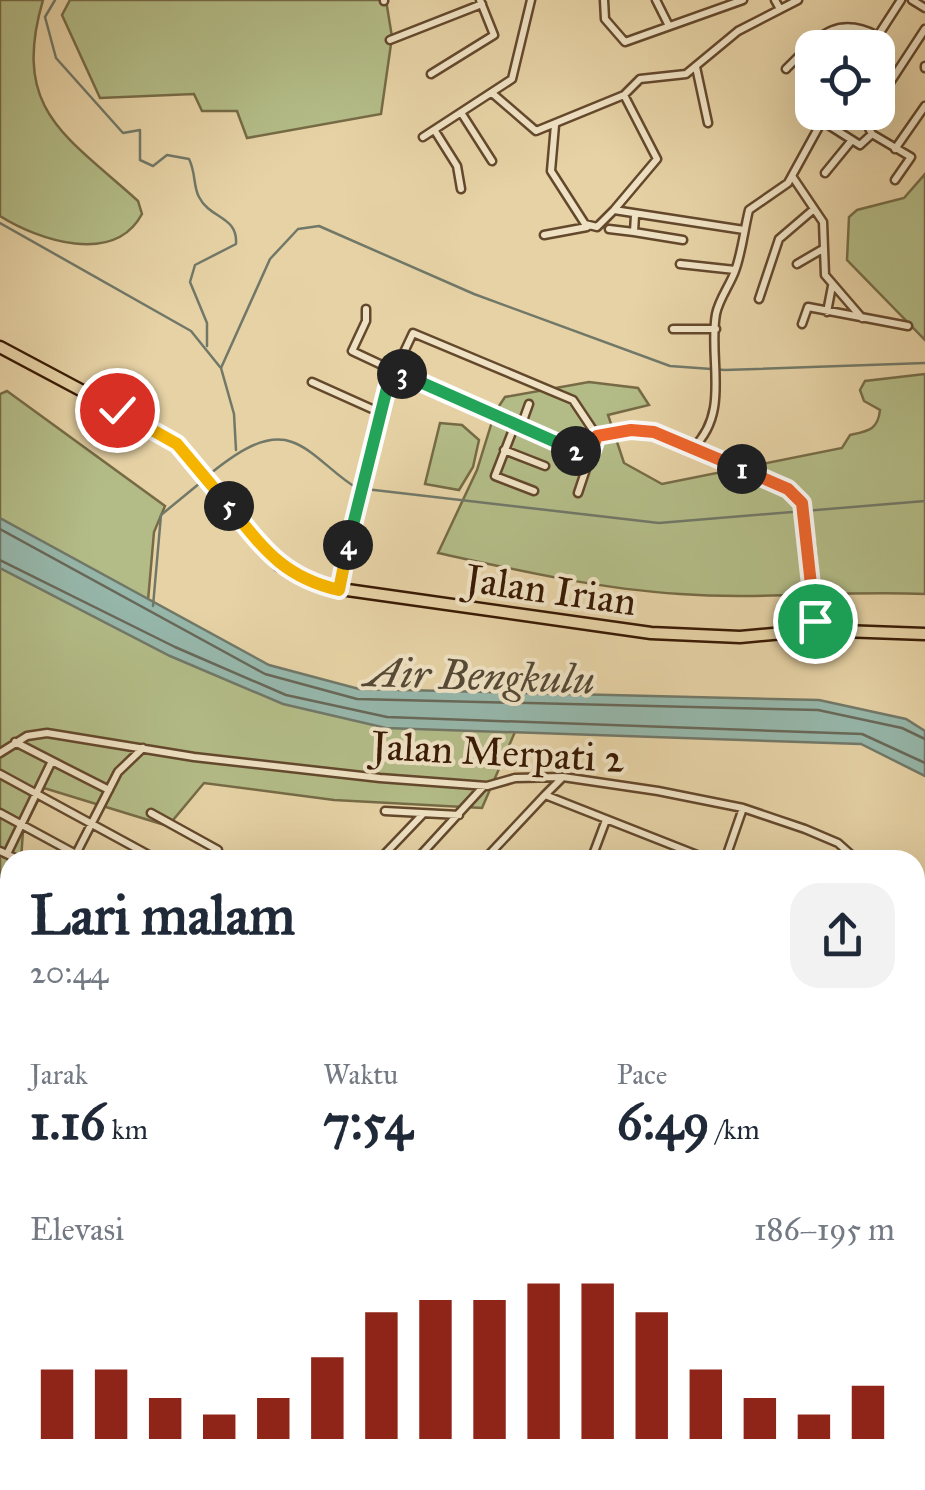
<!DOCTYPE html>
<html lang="id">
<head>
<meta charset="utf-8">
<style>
  :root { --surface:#fff; --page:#f2f2f3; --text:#1f2937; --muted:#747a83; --accent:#8f2418 }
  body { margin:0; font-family:"IM FELL Great Primer",serif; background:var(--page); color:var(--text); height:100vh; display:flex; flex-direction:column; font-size:38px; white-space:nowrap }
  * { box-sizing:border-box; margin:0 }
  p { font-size:32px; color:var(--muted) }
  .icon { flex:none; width:55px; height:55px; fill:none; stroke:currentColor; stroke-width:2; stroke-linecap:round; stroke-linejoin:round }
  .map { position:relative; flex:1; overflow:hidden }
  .details { position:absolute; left:0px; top:850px; width:925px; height:640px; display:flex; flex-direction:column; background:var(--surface); border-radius:30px 30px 0 0; box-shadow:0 10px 40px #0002 }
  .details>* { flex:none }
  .buttons { position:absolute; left:795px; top:30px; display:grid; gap:20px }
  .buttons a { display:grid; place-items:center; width:100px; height:100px; border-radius:20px; background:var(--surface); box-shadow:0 10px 40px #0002; font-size:50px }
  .pin { position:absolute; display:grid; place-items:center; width:85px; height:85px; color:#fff; margin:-42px; border:5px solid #fff; border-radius:50%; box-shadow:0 2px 10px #0007 }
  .km { position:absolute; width:50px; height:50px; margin:-25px; border-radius:50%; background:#222; color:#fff; font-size:28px; line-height:50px; text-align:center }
  .round { display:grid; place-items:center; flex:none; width:105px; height:105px; border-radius:30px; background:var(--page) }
  .headline { display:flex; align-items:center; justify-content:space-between; height:170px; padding:0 30px }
  h1 { font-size:55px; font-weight:700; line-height:75px }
  .metrics { display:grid; grid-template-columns:repeat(3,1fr); gap:15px; height:170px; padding:10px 30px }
  .metrics div { display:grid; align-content:center }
  .metrics b { font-size:50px; font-weight:700 }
  .metrics small { font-size:28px; font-weight:400 }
  .metrics p { font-size:28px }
  .chart { height:280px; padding:20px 30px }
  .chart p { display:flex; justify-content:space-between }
  .chart svg { width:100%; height:180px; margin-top:10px; stroke:var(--accent); stroke-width:6 }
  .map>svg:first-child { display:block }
</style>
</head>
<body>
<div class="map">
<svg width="925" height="1490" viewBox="0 0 925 1490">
  <rect width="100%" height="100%" fill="#e6d2a5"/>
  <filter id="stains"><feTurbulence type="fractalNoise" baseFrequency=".002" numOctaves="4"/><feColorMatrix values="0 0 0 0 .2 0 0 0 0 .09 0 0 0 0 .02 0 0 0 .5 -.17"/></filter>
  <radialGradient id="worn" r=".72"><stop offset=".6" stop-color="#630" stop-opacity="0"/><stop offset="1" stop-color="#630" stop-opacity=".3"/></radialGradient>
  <path fill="#b3bc87" stroke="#766b46" stroke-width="2.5" d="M0 0H43C11 110 65 135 138 201L142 214C114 266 38 240 0 216Z
    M70 0H386L392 37 381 114 247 138 237 111H202L194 94 100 98 62 15Z
    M925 174V340L847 260 849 217 857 210 904 198Z
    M925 374V594C843 590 761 600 680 594 599 589 516 570 438 553L477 470 495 412 505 397 589 382 638 388 649 405 608 415 624 463 662 484 842 448 850 435C868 431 878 430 880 410L864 401 860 390 865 381Z
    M7 391 165 506 154 532 147 612 165 647 518 725 482 808 334 800 204 783 168 826 44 788 23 831 21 860H10V881L0 892V394Z
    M440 423 462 425 479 440 473 467 459 490 425 484Z
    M0 919 10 931V999L0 1008Z
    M925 1387V1490H695L698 1480H915V1391Z"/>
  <path fill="#96b7ab" stroke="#717868" stroke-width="2.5" d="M0 518 269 665 359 689 819 700 906 719 925 731V776L861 744 386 728 283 704 170 656 0 568Z"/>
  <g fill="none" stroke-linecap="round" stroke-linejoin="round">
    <path stroke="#686858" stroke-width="2.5" d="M0 529 265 674 357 699 818 710 902 728 925 739
      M0 560 175 647 286 695 387 717 862 734 925 763"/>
    <path stroke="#717868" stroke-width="2.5" d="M55 0 45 17 56 58 123 133 140 130V160L153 166 167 155 189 159C196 173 193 186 199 197 210 219 238 216 236 244L195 265 190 282 207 323V346
      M0 223 191 331 220 367
      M236 450 234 414 221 368 270 259 298 229 319 226 474 294 670 366 725 370 925 363
      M206 477C227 460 262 431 292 442 315 450 335 476 357 488L659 523 925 501
      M153 606 161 515 200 483"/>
    <g stroke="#64482c" stroke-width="11">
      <path id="minor" d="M384 0V1
        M604 0 605 19 625 42 743 0
        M656 0 669 26
        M775 0 780 9
        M912 0 925 8
        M390 40 482 4
        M870 48 901 0
        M925 66V68
        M696 67 708 123
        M786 69C817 39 834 13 878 36
        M431 74 494 35 480 0
        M492 93 536 131 624 95 657 159 614 210 744 230
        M624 95 640 79 686 74 738 31 798 0
        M878 101 925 29
        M870 112 865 121 872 134 911 157 895 180
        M462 114 492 161
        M822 121 860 145 872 134
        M555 125 551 171 585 224 597 227 614 210
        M435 131 457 166 461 189
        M423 137 512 79 531 0
        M895 149 925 106
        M825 173 852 140
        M792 176 823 222 825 275 862 318
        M635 215 634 232 683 240
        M609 229 634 232
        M544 235 587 227
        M680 264 735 270
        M797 264 821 250
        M759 299 779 239 814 209
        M366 309V321L352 351 514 427 591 456
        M827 312 832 286
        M802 324 808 307 908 326
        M673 329H716
        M312 382 381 413
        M514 427 495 476 534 491
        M520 429 529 404
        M693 448 788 489C817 508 814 596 815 630
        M504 450 545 466
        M578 493 597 436
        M339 591 387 388 413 333 573 400 597 436 641 430 693 448C731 412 708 359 716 314 719 299 730 285 735 271 742 252 744 230 749 210L788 183 827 112
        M15 742 52 761
        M0 753 27 736 47 733 194 757 380 778 487 786 515 778 563 777 658 791 743 808 805 829 838 843 857 860
        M0 774 158 860
        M545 795 562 778
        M385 811 459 815
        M0 813 83 858
        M151 813 218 850V860
        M0 851 19 860
        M7 854 52 761 109 790
        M76 854 118 772 143 748
        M379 860 423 814
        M416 860 483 787
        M484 860 545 795 710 860
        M591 860 606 820
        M725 860 743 808
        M0 893 10 902
        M0 933 10 943
        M0 977 10 986
        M915 980 925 1002
        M0 1018 10 1026
        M0 1152 10 1151
        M924 1224H925
        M0 1229 10 1234
        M0 1343 10 1284
        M0 1349 10 1350
        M0 1453H10
        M164 1480V1490
        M359 1480 360 1490
        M543 1480 577 1490
        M43 1490 45 1480
        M421 1490 424 1480"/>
    </g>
    <g stroke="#391a04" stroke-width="15">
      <path id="primary" d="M0 347 167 436 279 565 319 586 651 633 740 637 815 630 925 634
        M915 1318 925 1316
        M615 1490 620 1480"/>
    </g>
    <use href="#minor" stroke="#efe2c4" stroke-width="6"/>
    <use href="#primary" stroke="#e6d2a5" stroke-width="10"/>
  </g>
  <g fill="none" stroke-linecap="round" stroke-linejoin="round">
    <g stroke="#fff" stroke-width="20">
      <path id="split-1" d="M742 469 788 489 802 503 815 621"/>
    </g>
    <g stroke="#fff" stroke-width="20">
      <path id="split-2" d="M576 451 590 456 597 436 631 430 654 432 742 469"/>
    </g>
    <g stroke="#fff" stroke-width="20">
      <path id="split-3" d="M402 374 576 451"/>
    </g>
    <g stroke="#fff" stroke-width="20">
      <path id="split-4" d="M348 545 387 388 394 371 402 374"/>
    </g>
    <g stroke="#fff" stroke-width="20">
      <path id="split-5" d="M229 506C264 549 283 577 339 590L348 545"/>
    </g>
    <g stroke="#fff" stroke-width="20">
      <path id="split-6" d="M117 410 177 444 229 506"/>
    </g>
    <use href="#split-1" stroke="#f0652b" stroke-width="12"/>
    <use href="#split-2" stroke="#f0652b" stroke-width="12"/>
    <use href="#split-3" stroke="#22a559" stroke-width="12"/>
    <use href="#split-4" stroke="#22a559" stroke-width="12"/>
    <use href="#split-5" stroke="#f5b400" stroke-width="12"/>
    <use href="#split-6" stroke="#f5b400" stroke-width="12"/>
  </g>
  <g text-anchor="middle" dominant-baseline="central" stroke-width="8" stroke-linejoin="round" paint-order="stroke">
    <g font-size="40" fill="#391a04" stroke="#efe2c4">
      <text transform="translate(551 590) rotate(8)">Jalan Irian</text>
      <text transform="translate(498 752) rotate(3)">Jalan Merpati 2</text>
    </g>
    <g font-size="42" font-style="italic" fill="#554936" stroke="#efe2c4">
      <text transform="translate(480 676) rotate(2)">Air Bengkulu</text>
    </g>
  </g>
  <rect width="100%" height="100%" filter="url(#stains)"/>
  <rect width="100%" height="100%" fill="url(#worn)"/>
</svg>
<div class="buttons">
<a><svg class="icon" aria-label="locate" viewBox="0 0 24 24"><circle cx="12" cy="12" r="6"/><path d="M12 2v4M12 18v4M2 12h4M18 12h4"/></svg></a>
</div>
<div class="pin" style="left:815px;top:621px;background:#1e9e55"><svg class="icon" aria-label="arrive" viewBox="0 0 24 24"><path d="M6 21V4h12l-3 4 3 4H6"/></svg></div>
<div class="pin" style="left:117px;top:410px;background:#d93025"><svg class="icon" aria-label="check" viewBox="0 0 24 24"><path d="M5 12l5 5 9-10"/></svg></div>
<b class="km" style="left:742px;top:469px">1</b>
<b class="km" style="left:576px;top:451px">2</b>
<b class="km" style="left:402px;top:374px">3</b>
<b class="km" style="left:348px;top:545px">4</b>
<b class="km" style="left:229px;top:506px">5</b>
<section class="details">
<div class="headline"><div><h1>Lari malam</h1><p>20:44</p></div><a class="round"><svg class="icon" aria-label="share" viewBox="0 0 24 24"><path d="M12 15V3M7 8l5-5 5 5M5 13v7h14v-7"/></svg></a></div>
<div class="metrics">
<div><p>Jarak</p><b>1.16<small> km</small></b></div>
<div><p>Waktu</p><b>7:54</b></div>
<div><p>Pace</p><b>6:49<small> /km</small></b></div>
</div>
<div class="chart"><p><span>Elevasi</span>186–195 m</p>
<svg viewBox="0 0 160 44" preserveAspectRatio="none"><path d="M5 44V27M15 44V27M25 44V34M35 44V38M45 44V34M55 44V24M65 44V13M75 44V10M85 44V10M95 44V6M105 44V6M115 44V13M125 44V27M135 44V34M145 44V38M155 44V31"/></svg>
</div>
</section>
</div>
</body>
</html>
